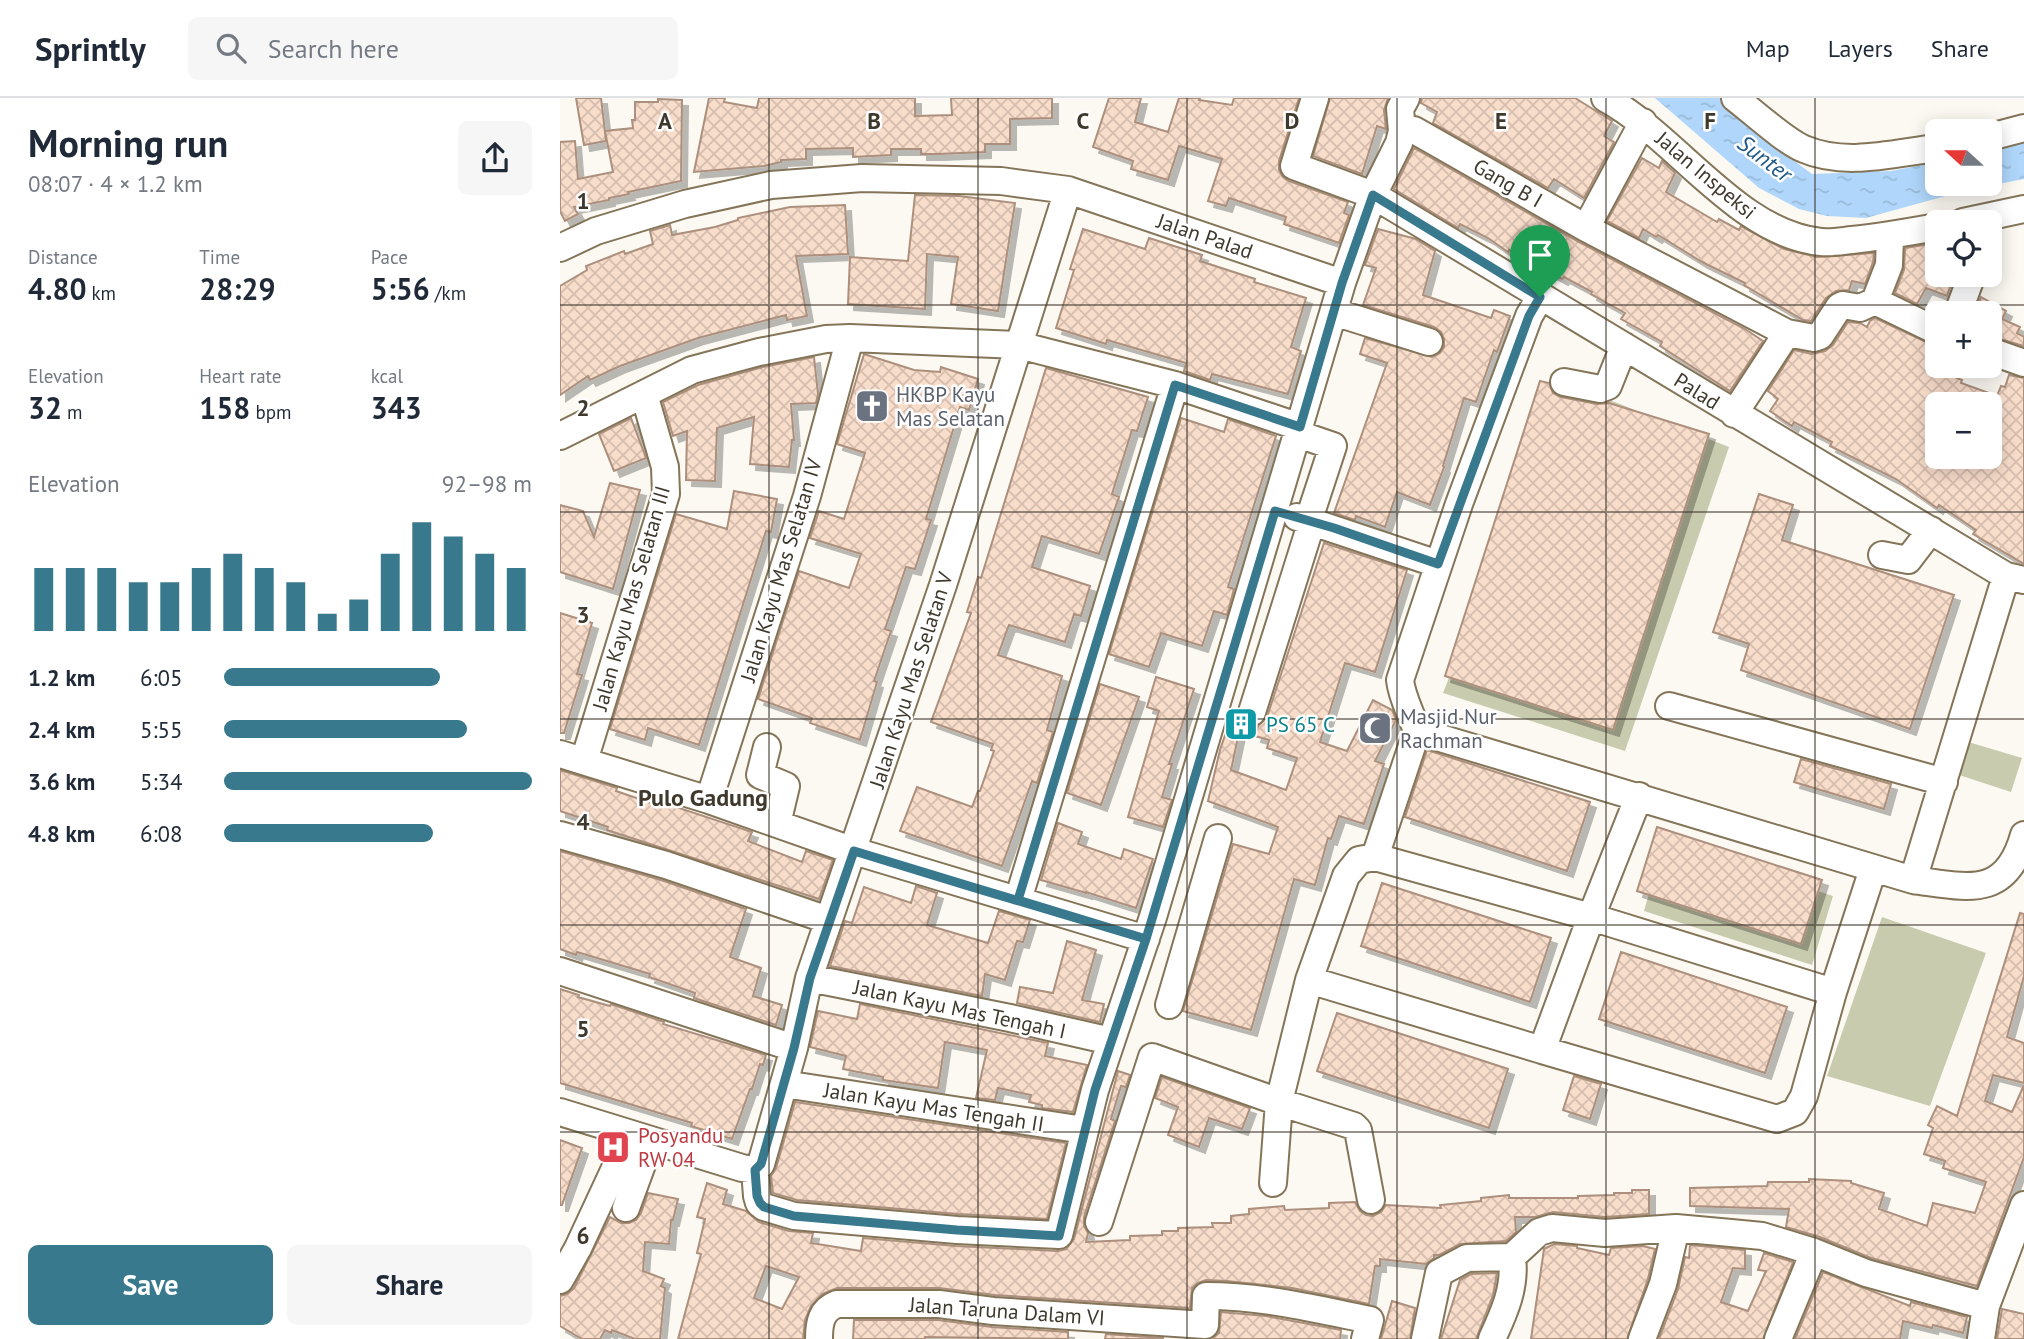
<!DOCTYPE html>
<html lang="en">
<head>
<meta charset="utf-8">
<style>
  :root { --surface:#fff; --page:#f6f6f7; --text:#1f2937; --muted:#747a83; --line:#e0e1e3; --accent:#39798d }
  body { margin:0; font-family:"PT Sans",sans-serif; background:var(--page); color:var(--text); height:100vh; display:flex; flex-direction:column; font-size:26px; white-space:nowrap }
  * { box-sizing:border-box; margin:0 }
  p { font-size:23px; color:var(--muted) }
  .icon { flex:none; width:38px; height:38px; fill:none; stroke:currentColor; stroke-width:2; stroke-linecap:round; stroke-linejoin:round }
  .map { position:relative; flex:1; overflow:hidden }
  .side { display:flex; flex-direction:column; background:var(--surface); width:560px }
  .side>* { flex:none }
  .needle { width:46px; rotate:291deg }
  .controls { position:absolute; left:1365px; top:21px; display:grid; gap:14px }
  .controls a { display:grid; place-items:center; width:77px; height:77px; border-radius:10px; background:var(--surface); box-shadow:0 4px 18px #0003; font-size:35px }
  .pin { position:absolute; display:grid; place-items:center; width:60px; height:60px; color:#fff; margin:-72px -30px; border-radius:50% 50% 50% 0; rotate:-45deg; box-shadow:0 0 7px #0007 }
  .pin .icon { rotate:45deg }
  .round { display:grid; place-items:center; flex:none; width:74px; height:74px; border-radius:10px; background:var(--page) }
  .overview { display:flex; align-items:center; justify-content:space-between; height:119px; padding:0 28px }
  h1 { font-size:38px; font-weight:800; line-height:52px }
  .figures { display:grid; grid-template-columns:repeat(3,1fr); gap:10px; height:119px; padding:7px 28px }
  .figures div { display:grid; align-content:center }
  .figures b { font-size:30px; font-weight:800 }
  .figures small { font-size:19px; font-weight:400 }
  .figures p { font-size:19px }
  .chart { height:196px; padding:14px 28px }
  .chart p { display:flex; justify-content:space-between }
  .chart svg { width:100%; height:126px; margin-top:7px; stroke:var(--accent); stroke-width:6 }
  .cta { display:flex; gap:14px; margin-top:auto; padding:14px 28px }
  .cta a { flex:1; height:80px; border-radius:10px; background:var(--accent); color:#fff; font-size:28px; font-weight:800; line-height:80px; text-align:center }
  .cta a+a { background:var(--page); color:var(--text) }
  ul { padding:0 28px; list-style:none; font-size:23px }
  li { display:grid; grid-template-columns:112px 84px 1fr; align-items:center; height:52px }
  li i { height:18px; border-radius:9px; background:var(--accent) }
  header { display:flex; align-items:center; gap:42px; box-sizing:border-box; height:98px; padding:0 35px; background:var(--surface); border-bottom:2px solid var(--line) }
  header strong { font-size:33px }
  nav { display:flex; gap:38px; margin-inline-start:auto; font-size:24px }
  .search { width:490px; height:63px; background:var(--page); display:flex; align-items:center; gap:18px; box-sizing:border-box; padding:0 24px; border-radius:10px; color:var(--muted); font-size:26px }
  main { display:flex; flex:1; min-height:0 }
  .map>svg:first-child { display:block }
</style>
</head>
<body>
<header>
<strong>Sprintly</strong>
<div class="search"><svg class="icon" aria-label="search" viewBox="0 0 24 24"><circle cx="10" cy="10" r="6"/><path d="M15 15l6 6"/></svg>Search here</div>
<nav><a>Map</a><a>Layers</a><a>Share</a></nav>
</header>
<main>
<section class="side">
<div class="overview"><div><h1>Morning run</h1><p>08:07 · 4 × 1.2 km</p></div><a class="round"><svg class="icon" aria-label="share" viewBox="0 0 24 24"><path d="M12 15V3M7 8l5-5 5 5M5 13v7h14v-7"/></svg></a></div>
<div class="figures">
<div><p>Distance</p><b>4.80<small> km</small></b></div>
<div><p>Time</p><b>28:29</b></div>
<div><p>Pace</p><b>5:56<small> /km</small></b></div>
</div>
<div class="figures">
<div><p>Elevation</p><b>32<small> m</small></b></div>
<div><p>Heart rate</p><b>158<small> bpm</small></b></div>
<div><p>kcal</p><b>343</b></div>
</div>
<div class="chart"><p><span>Elevation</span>92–98 m</p>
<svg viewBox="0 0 160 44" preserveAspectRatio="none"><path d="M5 44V22M15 44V22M25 44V22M35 44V27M45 44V27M55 44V22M65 44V17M75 44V22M85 44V27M95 44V38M105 44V33M115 44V17M125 44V6M135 44V11M145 44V17M155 44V22"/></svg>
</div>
<ul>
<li><b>1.2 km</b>6:05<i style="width:70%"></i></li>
<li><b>2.4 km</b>5:55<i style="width:79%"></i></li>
<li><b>3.6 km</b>5:34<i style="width:100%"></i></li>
<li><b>4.8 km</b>6:08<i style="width:68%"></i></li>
</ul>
<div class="cta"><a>Save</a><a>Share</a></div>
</section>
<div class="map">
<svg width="1464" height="1241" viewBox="0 0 1464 1241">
  <defs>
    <pattern id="water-ripples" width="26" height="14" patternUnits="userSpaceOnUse" patternTransform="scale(1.75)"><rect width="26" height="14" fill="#b0d7fb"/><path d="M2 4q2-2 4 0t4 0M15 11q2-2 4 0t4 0" fill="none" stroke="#98b9d7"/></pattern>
    <pattern id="building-cross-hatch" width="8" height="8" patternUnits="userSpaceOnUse" patternTransform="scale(1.75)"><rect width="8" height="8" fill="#f9ddcb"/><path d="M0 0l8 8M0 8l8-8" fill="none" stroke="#d6beaf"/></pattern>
    <filter id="shadow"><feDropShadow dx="6" dy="6" stdDeviation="0" flood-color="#0004"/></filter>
  </defs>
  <rect width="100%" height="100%" fill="#fcf9f3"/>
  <path fill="#c8cbad" d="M1004 284 1169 349 1065 653 883 595Z
    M1405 643 1462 660 1451 694 1393 675Z
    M1104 742 1273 798 1252 867 1084 813Z
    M1322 819 1426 855 1370 1008 1267 978Z"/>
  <path fill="url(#water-ripples)" d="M1095 0H1160L1221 53 1252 76 1331 73 1377 64V86H1430V49L1464 39V81L1407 92 1306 120 1267 118 1239 111 1199 90Z"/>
  <path fill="url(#building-cross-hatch)" stroke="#ac907d" stroke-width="2" fill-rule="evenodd" filter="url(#shadow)" d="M16 0H41L46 43 24 47Z
    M149 0H165L164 4 197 10 199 0H355V18L392 17 391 0H492V20L450 21V46H425V54L377 56H361V51H331V57L293 59V50L246 51V61L221 62V64L204 68 134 74Z
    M549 0H581L575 24 608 34 619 0H640L639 2 672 7 674 0H739L719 63V72L723 79 729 83 788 104 784 115 789 117 779 145 724 126 726 119 669 100 666 108 648 103 662 61 619 48 608 82 571 71 573 63 533 49Z
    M770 0H828L824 12 826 31 817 28 802 76 753 58Z
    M862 0H1015L1052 23 1044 38 1054 44 1024 100 994 81 988 90 873 25 877 14 861 5Z
    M98 1 122 2 121 83 68 94 69 96 49 100V102L14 109 18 116 5 123 0 113V44L15 43 18 81 53 74 45 33 73 30 72 22H75V4H98Z
    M854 50 1019 144 1185 231 1203 243 1170 293 1100 248 1102 244 1061 221 1065 215 1031 196 1032 194 1004 179 1002 181 949 152 948 154 928 140 900 126 898 130 834 91Z
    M1082 60 1099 70 1102 63 1115 75 1106 94 1157 124 1159 121 1179 132 1181 128 1224 151 1257 159 1314 155 1313 164 1305 186 1292 183 1289 192 1276 193 1266 200 1251 223 1243 222 1184 187 1185 185 1142 164 1098 137 1096 139 1083 131 1079 140 1047 123Z
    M355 97 399 98 455 105 438 213 391 206 398 159 367 156 365 211 288 206 290 159 348 163Z
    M285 107 288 156 236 158 247 218 227 222 226 217 138 240 60 268 30 282 28 278 0 297V188L27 172 26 168 64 153 65 156 93 146 90 133 110 127 112 137 155 129 178 122V120L230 109Z
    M523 131 585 151 589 140 642 157 640 163 695 181 694 184 746 200 731 249 741 253 728 296 652 276 650 282 624 273 626 265 547 242 546 246 496 230 514 172 510 171Z
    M818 131 856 141 875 153 863 197 931 220 934 212 950 218 937 254 934 252 916 304 904 300 883 368 884 369 870 407 837 394 825 429 796 418 795 422 774 415 827 265 800 256 805 240 872 259 880 255 884 249V241L881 234 874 229 803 207 816 170 805 167Z
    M1377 145V177H1394L1387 198 1366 190 1357 206 1335 195 1344 172 1345 150Z
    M1421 199 1446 213 1442 221 1460 229 1457 235 1464 239V248L1430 238V215L1416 211Z
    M1315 220 1377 249 1369 268 1402 282 1401 285 1437 298 1441 288 1445 289 1449 277 1464 280V466L1413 436 1416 432 1379 407 1377 410 1336 381 1270 348 1272 344 1234 324 1232 328 1210 313 1218 301 1208 293 1234 252 1252 256 1265 253 1273 247 1288 224 1300 225 1307 229 1310 223ZM1377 306H1430V359H1377Z
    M304 256 354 272 380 274 381 269 418 281 409 312 400 309 366 421 371 422 355 471 346 469 325 531 331 533 314 583 317 584 300 642 250 625 252 620 198 601 239 473 289 490 301 456 250 440 259 413 284 421 305 355 277 346Z
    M254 259 258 296 256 305 231 306 234 342H232L229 369 190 366 194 319 157 330 155 383 126 382 127 333 113 338 103 304 138 287 203 269Z
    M486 270 588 299 577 333 572 332 552 396 559 399 539 456 482 438 472 469 530 488 521 518 514 516 505 544 449 527 438 557 502 578 487 632 493 634 477 685 472 683 442 768 340 733 357 689 412 709 418 693H420L434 653 431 652 433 646 371 624 411 515 407 514 418 479 421 480Z
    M980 283 989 285 993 295 1001 299 1037 306 1049 305 1149 336 1053 632 885 578Z
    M71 320 86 360 54 373 39 336Z
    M621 320 664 334 668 321 716 338 668 489 674 491 667 517 654 513 642 548 601 535 589 569 549 556Z
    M50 385 80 392 53 491 0 474V407L23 413 34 439Z
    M174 393 217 401 211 434 206 433 139 647 88 630 85 642 50 631 116 416 167 431Z
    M1199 396 1233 407 1222 442 1394 497 1350 631 1181 572 1189 546 1153 534Z
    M764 445 847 472 815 574 785 565 760 644 787 653 813 602 832 612 836 622 815 663 824 666 804 726 779 718 771 741 768 740 755 787 734 781 691 932 623 913 673 746 709 756 718 729 648 703 660 652 673 614 677 615 681 625 671 672 726 692 737 660 707 650 709 642 695 638 698 628 707 619Z
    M0 515 32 525 17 576 22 577 4 635H0Z
    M596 579 634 591 609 666H612L602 699 612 702 603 729 568 719 599 613 587 609Z
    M540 586 579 599 541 707 507 695Z
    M867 652 1030 704 1007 773 845 719Z
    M1241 661 1331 686 1324 711 1234 684Z
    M0 672 57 690 56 693 94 706 95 702 192 734 188 743 242 764 246 753 273 762 259 801 47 732 48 729 0 713Z
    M498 725 522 734 518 746 561 761 564 751 593 761 576 810 526 794V795L481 782Z
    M1097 729 1262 782 1241 846 1077 793Z
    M0 753 101 782 186 811 170 859 201 870 193 898 222 907 216 927 134 900 135 895 89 879 90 876 17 854 16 857 0 851Z
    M822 785 991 840 970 904 801 848Z
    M356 788 377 795 367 827 428 845 439 813 470 822 463 844 457 843 445 882 425 876 422 898 270 868 285 823 292 825 304 789 351 805Z
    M1460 815 1464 816V878L1447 939 1464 945V985L1433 977 1425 1003 1452 1014 1464 987V1059L1417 1188 1311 1160 1260 1139 1226 1129 1229 1111 1130 1108V1090L1207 1088 1208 1084H1249V1081L1291 1083V1085L1324 1095 1319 1111 1367 1128 1373 1105 1415 1115 1426 1084 1383 1070 1385 1063 1364 1056 1373 1030 1368 1027 1377 1008 1397 1018Z
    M507 843 536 852 522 902 544 906 540 924 457 905 460 889 493 895Z
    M1061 854 1227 909 1205 975 1039 921Z
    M0 891 19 897 18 899 50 908 51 906 104 924 103 926 206 957 203 967 200 966 192 991H190L172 1041 131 1028 132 1025 0 985Z
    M300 906 488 945 485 958 527 967 513 1014 482 1010V1007L469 1004 471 997 438 990 435 1002 416 1000 427 952 385 944 378 990 323 982V979L283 971 286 958 250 949 258 913 297 921Z
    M777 915 948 971 929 1030 757 973Z
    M558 973 570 977 566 989 561 988 551 1021 555 1023 524 1119V1128L528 1135 526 1144 570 1142V1138L602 1137V1133H618V1130L653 1129 652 1125H671V1118L689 1116V1111L724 1108 725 1112 769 1110V1105L795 1104 800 1113 806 1117 813 1118 821 1114 826 1107 881 1110 880 1107 921 1103V1100L949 1097V1100H1018V1098L1054 1097V1095H1072V1092H1089V1116L1045 1119 993 1114 975 1119H955L956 1134 946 1143 900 1146 879 1157H874V1160L866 1166 820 1161V1168H815L809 1206 732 1190 667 1183 646 1182 638 1185 632 1190 630 1210 435 1197 379 1190H277L262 1196 251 1208 245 1222 243 1241H118L141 1156 137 1155 145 1121 137 1119 147 1085 167 1092 163 1106 186 1113 199 1124 229 1133 253 1135 251 1145 301 1153 303 1140 396 1148 498 1153 506 1151 514 1141ZM206 1168 239 1179 222 1211 194 1200Z
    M1014 978 1041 986 1030 1021 1003 1012Z
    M602 979 690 1010 682 1031 649 1020 639 1049 608 1037 618 1009 595 1000Z
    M235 1004 506 1045 487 1121 398 1116 237 1102 213 1095 211 1078 216 1070Z
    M0 1042 22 1050 2 1107H0Z
    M88 1095 118 1101 113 1122H111L109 1146 85 1144 83 1173 104 1181 101 1188 105 1190 100 1241H75L52 1232 51 1235 45 1232 40 1241H22L0 1228V1198L7 1196 14 1190 50 1119 61 1125H69L76 1122 81 1115Z
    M994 1146 1017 1148V1150L1049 1157 1051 1150 1083 1148 1095 1151 1088 1181 1067 1241H971L984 1151Z
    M1130 1147 1185 1152V1171L1173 1170 1161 1204 1188 1213 1206 1173 1198 1172 1204 1155 1233 1164 1203 1241H1099L1118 1191 1125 1159 1129 1160Z
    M1263 1174 1350 1208 1351 1204 1407 1219 1403 1235 1373 1227 1372 1230 1343 1223 1340 1241H1235Z
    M937 1175 933 1197 916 1241H881L900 1182 911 1176Z
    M832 1203 855 1210 850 1241H821Z
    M1442 1211 1464 1216V1241H1437Z
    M661 1214 706 1218 781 1232 780 1241H652L659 1235Z
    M294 1222H378L432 1229 508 1234V1241L365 1239V1241H293Z
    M546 1236 603 1240V1241H545Z"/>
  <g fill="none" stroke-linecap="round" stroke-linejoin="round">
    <g stroke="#847559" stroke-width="30">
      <path id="minor" d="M755 0 734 68 813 97 1446 478 1464 482
        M1045 0C1117 39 1178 136 1261 144 1271 145 1282 143 1292 142 1321 139 1349 134 1377 129
        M1175 0C1192 13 1226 44 1244 51 1286 69 1334 55 1377 50
        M842 33 840 11 846 0
        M1430 39 1464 30
        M1403 124 1464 111
        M1026 130 1083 24
        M0 150 36 133 125 106 211 87 302 80 441 83 508 92 782 185
        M980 199 969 218 899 406 840 582C842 600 851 615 857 633L1353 782C1407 789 1446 802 1464 737
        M1315 203 1329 167 1330 138
        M774 214 869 244
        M1398 215 1412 177
        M1430 253 1464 265
        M1004 284 1040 291 1048 288 1064 248
        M1174 316 1227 235 1254 240 1260 238 1279 209 1283 207 1300 210 1315 203 1377 233
        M738 336 773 348 753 409
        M0 338 132 272 199 254 266 241 290 240 459 247 615 287 740 329
        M737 419 878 466
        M1322 457 1348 462 1371 432
        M1109 608 1384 684
        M692 614 752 423
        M207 649 200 677 226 688 217 726
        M0 656 149 702 294 753 586 841
        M24 663 106 396 105 369 84 296
        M149 702 247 398 290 240
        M0 737 106 767 268 822
        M815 759 857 633
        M1353 782 1446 478
        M458 802 615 287
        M0 873 234 950
        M249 880 450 920 551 943
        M749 882 786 778 799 762 815 759 1031 819 1273 894 1313 771
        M609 907 658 740
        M982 952 1217 1021 1235 1014 1244 998 1273 894
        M224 986 524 1032
        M0 1014 182 1070 195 1072
        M195 1072 197 1098 199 1105 204 1109 234 1118 397 1132 499 1137 535 992 593 819 782 185 813 97 839 45 842 33 854 32 1026 130 1227 235
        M195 1072 201 1066 234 950 249 880 383 487 508 92
        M811 1102 798 1032 794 1028 719 1004 749 882 982 952 1031 819 1079 698
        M66 1110 91 1042
        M539 1124 592 959 719 1004 713 1085
        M0 1182 18 1150 71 1036
        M259 1241C259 1225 261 1212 277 1206H379L433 1213 645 1227 646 1198C702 1198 756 1211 810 1222L805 1241
        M865 1241 879 1175 907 1160 952 1159 979 1134 992 1130 1045 1135 1116 1130 1171 1135 1202 1138 1254 1154 1306 1175 1426 1208
        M932 1241C944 1215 956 1189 952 1159
        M1082 1241 1103 1186 1116 1130
        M1218 1241 1254 1154
        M1421 1241 1426 1208 1464 1107"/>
    </g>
    <use href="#minor" stroke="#fff" stroke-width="26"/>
  </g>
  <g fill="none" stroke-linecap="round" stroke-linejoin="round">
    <g stroke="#fff" stroke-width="14">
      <path id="route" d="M980 199 969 218 878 466 774 430 715 413 586 841C489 812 391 783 294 753L250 880 234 950 201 1066 195 1072 197 1098 200 1105 204 1109 234 1118 397 1132 499 1138 535 992 586 841 458 802 615 287 740 329 782 185 813 97 980 199"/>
    </g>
    <use href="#route" stroke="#39798d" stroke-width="9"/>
  </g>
  <path fill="none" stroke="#3f392d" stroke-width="2" stroke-opacity="0.55" d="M209 0V1241M418 0V1241M627 0V1241M837 0V1241M1046 0V1241M1255 0V1241M0 207H1464M0 414H1464M0 621H1464M0 827H1464M0 1034H1464"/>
  <defs>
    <g id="church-square" transform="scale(1.75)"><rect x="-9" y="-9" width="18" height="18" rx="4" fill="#6b7280" stroke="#fff"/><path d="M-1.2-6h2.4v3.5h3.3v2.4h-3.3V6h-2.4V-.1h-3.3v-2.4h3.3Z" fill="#fff"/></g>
    <g id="building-square" transform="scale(1.75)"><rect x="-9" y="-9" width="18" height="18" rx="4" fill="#0f9aa8" stroke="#fff"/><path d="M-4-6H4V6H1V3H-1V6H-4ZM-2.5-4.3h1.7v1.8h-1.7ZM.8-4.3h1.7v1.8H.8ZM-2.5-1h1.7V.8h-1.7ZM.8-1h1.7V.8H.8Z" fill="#fff"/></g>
    <g id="mosque-square" transform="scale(1.75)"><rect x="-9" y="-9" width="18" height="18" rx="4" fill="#6b7280" stroke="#fff"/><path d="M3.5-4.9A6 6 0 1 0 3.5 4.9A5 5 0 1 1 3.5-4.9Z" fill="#fff"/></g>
    <g id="hospital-square" transform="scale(1.75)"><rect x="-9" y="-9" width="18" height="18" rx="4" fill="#e0444e" stroke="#fff"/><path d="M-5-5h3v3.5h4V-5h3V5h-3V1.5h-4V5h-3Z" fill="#fff"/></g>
  </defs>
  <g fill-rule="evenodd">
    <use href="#church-square" x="312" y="308"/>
    <use href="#building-square" x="681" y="626"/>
    <use href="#mosque-square" x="815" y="630"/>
    <use href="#hospital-square" x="53" y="1049"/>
  </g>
  <g text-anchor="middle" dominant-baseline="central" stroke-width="5" stroke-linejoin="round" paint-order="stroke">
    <g font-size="21" fill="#3f392d" stroke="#fff">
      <text transform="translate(1146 77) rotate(40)">Jalan Inspeksi</text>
      <text transform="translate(948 85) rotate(30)">Gang B I</text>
      <text transform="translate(645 138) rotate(19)">Jalan Palad</text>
      <text transform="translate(1137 293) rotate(32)">Palad</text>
      <text transform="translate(221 472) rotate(-73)">Jalan Kayu Mas Selatan IV</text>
      <text transform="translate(71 500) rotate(-74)">Jalan Kayu Mas Selatan III</text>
      <text transform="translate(351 582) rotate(-72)">Jalan Kayu Mas Selatan V</text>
      <text transform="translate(400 911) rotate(12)">Jalan Kayu Mas Tengah I</text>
      <text transform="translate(374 1009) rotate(9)">Jalan Kayu Mas Tengah II</text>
      <text transform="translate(447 1213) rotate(4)">Jalan Taruna Dalam VI</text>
    </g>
    <g font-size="21" fill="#5b616d" stroke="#fff" text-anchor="start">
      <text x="336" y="296">HKBP Kayu<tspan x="336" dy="24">Mas Selatan</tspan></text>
      <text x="840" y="618">Masjid Nur<tspan x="840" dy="24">Rachman</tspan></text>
    </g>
    <g font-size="21" fill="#0d838f" stroke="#fff" text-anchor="start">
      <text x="706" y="626">PS 65 C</text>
    </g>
    <g font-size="21" fill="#be3a42" stroke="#fff" text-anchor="start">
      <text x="78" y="1037">Posyandu<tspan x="78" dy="24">RW 04</tspan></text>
    </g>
    <g font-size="23" font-style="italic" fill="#215987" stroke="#fff">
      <text transform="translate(1205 60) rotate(37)">Sunter</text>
    </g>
    <g font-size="24" font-weight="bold" fill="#3f392d" stroke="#fff">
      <text x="143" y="699">Pulo Gadung</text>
    </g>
  </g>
  <g font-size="23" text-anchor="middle" font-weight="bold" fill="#3f392d" stroke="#fff" stroke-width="5" stroke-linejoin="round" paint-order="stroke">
    <text x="105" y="31">A</text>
    <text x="314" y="31">B</text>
    <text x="523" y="31">C</text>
    <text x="732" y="31">D</text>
    <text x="941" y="31">E</text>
    <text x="1150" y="31">F</text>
    <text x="23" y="111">1</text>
    <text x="23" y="318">2</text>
    <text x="23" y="525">3</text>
    <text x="23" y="732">4</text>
    <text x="23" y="939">5</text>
    <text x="23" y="1146">6</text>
  </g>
</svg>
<div class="controls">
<a><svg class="needle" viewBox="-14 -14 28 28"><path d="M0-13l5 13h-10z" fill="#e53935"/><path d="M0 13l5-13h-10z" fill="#747a83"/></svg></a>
<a><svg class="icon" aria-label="locate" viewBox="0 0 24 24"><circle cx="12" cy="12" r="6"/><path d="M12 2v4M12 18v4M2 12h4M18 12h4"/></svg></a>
<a>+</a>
<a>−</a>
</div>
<div class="pin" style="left:980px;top:199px;background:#1e9e55"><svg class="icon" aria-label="arrive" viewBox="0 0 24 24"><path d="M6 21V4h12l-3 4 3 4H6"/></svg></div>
</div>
</main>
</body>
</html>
